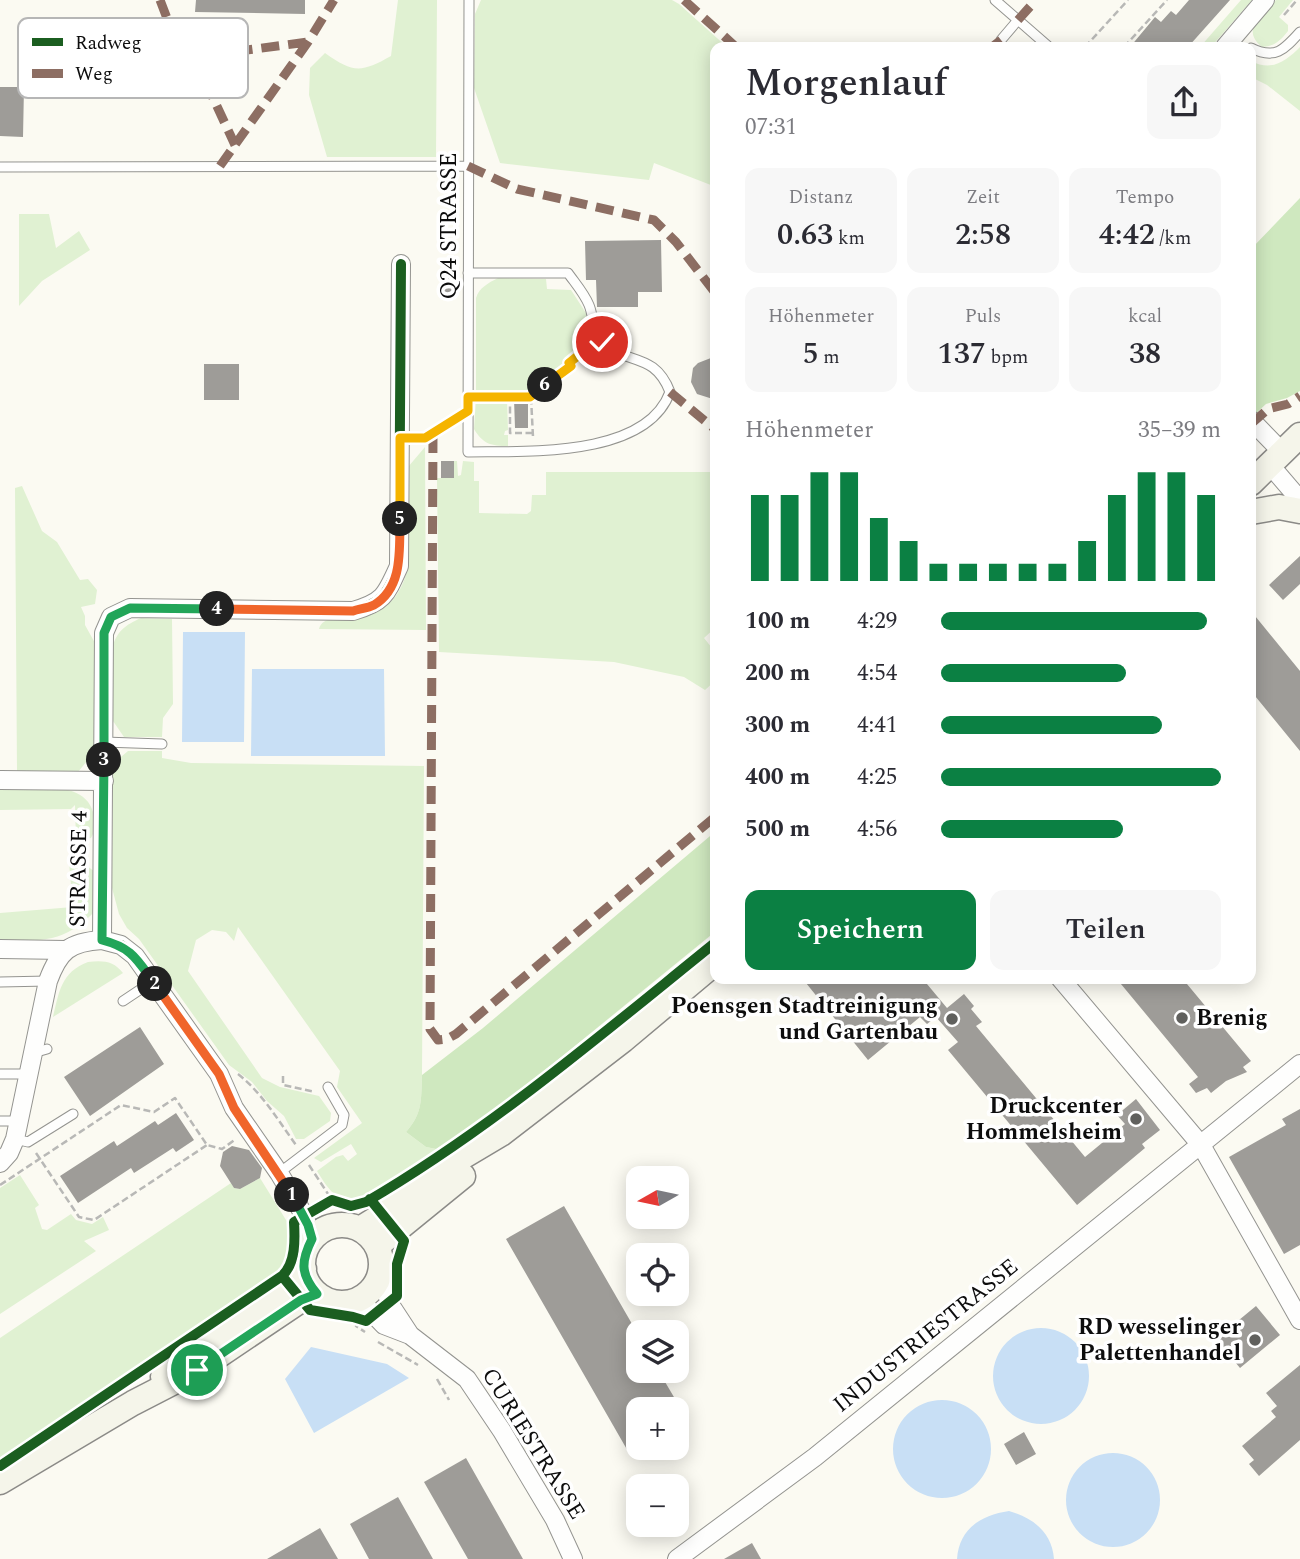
<!DOCTYPE html>
<html lang="de">
<head>
<meta charset="utf-8">
<style>
  :root { --surface:#fff; --page:#f7f7f7; --text:#2b2b33; --muted:#7c7c81; --accent:#0b8043 }
  body { margin:0; font-family:Spectral,serif; background:var(--page); color:var(--text); height:100vh; display:flex; flex-direction:column; font-size:26px; white-space:nowrap }
  * { box-sizing:border-box; margin:0 }
  p { font-size:23px; color:var(--muted) }
  .icon { flex:none; width:38px; height:38px; fill:none; stroke:currentColor; stroke-width:2; stroke-linecap:round; stroke-linejoin:round }
  .map { position:relative; flex:1; overflow:hidden }
  .drawer { position:absolute; left:710px; top:42px; width:546px; height:942px; display:flex; flex-direction:column; background:var(--surface); border-radius:14px; box-shadow:0 4px 18px #0003 }
  .drawer>* { flex:none }
  .needle { width:46px; rotate:261deg }
  .buttons { position:absolute; left:626px; top:1166px; display:grid; gap:14px }
  .buttons a { display:grid; place-items:center; width:63px; height:63px; border-radius:14px; background:var(--surface); box-shadow:0 4px 18px #0003; font-size:35px }
  .pin { position:absolute; display:grid; place-items:center; width:60px; height:60px; color:#fff; margin:-30px; border:4px solid #fff; border-radius:50%; box-shadow:0 2px 7px #0007 }
  .km { position:absolute; width:35px; height:35px; margin:-18px; border-radius:50%; background:#222; color:#fff; font-size:19px; line-height:35px; text-align:center }
  .round { display:grid; place-items:center; flex:none; width:74px; height:74px; border-radius:14px; background:var(--page) }
  .summary { display:flex; align-items:center; justify-content:space-between; height:119px; padding:0 35px }
  h1 { font-size:38px; font-weight:600; line-height:52px }
  .stats { display:grid; grid-template-columns:repeat(3,1fr); gap:10px; height:119px; padding:7px 35px }
  .stats div { display:grid; align-content:center; border-radius:14px; background:var(--page); text-align:center }
  .stats b { font-size:30px; font-weight:600 }
  .stats small { font-size:19px; font-weight:400 }
  .stats p { font-size:19px }
  .chart { height:196px; padding:14px 35px }
  .chart p { display:flex; justify-content:space-between }
  .chart svg { width:100%; height:126px; margin-top:7px; stroke:var(--accent); stroke-width:6 }
  .action { display:flex; gap:14px; margin-top:auto; padding:14px 35px }
  .action a { flex:1; height:80px; border-radius:14px; background:var(--accent); color:#fff; font-size:28px; font-weight:600; line-height:80px; text-align:center }
  .action a+a { background:var(--page); color:var(--text) }
  ul { padding:0 35px; list-style:none; font-size:23px }
  li { display:grid; grid-template-columns:112px 84px 1fr; align-items:center; height:52px }
  li i { height:18px; border-radius:9px; background:var(--accent) }
  .map>svg:first-child { display:block }
</style>
</head>
<body>
<div class="map">
<svg width="1300" height="1559" viewBox="0 0 1300 1559">
  <rect width="100%" height="100%" fill="#fbfaf2"/>
  <path fill="#e0f1d2" d="M398 0H437L436 157H327L309 95 310 68 325 53C353 73 361 73 391 56Z
    M481 0H672L679 4 727 47H716V187L654 163 649 180 500 163 474 88 475 14Z
    M1241 0H1252L1211 47H1200Z
    M1276 0H1293L1279 17 1288 25V31C1280 41 1275 46 1262 47 1240 29 1262 15 1276 0Z
    M1300 47V111L1267 85 1251 77V61C1272 72 1286 61 1300 47Z
    M19 214H49L56 248 79 231 90 250 42 281 19 306Z
    M498 278 546 279 547 289 571 290 586 313 588 345 565 364 567 366 529 395H510V391L504 392V395H476V298C479 288 488 283 498 278Z
    M476 398 507 399 508 430 505 431 504 435H508V446C491 446 483 444 474 429Z
    M425 447 426 630 319 629C327 602 388 641 407 571L408 467Z
    M454 461H457L458 476 461 475 463 461 474 462V481H479V513L527 514 531 511 532 495H546V472H716V627L704 638 716 653V680L705 690 684 677 614 662 439 652 437 478H454Z
    M22 486 42 531 57 542 80 580 88 579 97 590 95 604 81 607 85 616V625L95 643V741L87 761 78 772 17 771 15 488Z
    M141 618 172 619 173 704 163 718 162 737H124L113 721 112 649C116 632 125 625 141 618Z
    M128 751H162V758L191 763 424 766 422 1075C421 1099 423 1113 406 1132L426 1147 446 1151 353 1202C334 1199 327 1187 317 1171L336 1157 343 1155 348 1161 357 1154 351 1144 321 1162 314 1158 362 1123 337 1087 340 1071 238 927 234 941 226 932 212 930 196 940 188 971 262 1078 280 1087 319 1096 331 1113 330 1121 304 1139H296L284 1116 267 1101 252 1082 229 1065 139 939 127 928 119 914 112 888 113 770 115 762Z
    M0 788C28 788 84 778 93 812 96 822 96 830 91 838L76 841 75 805 71 809 0 810Z
    M69 862H82L95 872 96 910C64 944 43 940 0 941V913L73 907Z
    M88 962C103 960 114 961 123 973L53 1017C59 992 61 972 88 962Z
    M20 1175 39 1205 35 1208 42 1229 47 1230 71 1214 76 1220 92 1224 103 1217 109 1230 84 1241 96 1251 0 1314V1188Z
    M260 1178 286 1220 293 1227 289 1255 280 1273 60 1425 0 1462V1338L231 1183 234 1188 240 1189Z"/>
  <path fill="#cfe8bf" d="M1300 198V391L1287 398 1266 404 1251 418V249Z
    M716 831V931L446 1151 426 1147 406 1132C423 1113 421 1099 422 1075L483 1028Z"/>
  <path fill="#c8dff5" d="M183 632H245L244 742H182Z
    M252 669H384L385 756H251Z
    M993 1376a48 48 0 1 1 96 0a48 48 0 1 1-96 0Z
    M311 1347 387 1364 409 1378 314 1433 285 1379Z
    M893 1449a49 49 0 1 1 98 0a49 49 0 1 1-98 0Z
    M1066 1500a47 47 0 1 1 94 0a47 47 0 1 1-94 0Z
    M1009 1511C1033 1518 1052 1532 1054 1559H957C959 1529 981 1515 1009 1511Z"/>
  <path fill="#9e9c98" d="M196 0H305V14L195 12Z
    M1189 0H1230L1188 47H1130L1155 17 1161 22 1171 11 1176 15Z
    M0 87H24L23 137 0 136Z
    M661 240 662 292H638V307H597L596 280H586L585 241Z
    M441 268H457L456 297H440Z
    M716 356V400L697 394 691 382 693 368 698 363Z
    M204 364H239V400H204Z
    M514 399H528V428H515Z
    M441 461H454V478H441Z
    M1300 556V584L1283 600 1269 585Z
    M1251 611 1300 671V751L1251 691Z
    M802 978H922L947 1008 964 994 974 1006 971 1009 982 1022 976 1026 1085 1157 1125 1124 1117 1115 1136 1099 1160 1130 1142 1144 1145 1148 1077 1205 948 1050 958 1042 936 1017 927 1024 920 1017 868 1060Z
    M1116 978H1182L1251 1061 1243 1067 1247 1072 1226 1081 1211 1093 1207 1088 1196 1093 1189 1084 1198 1077Z
    M140 1027 164 1064 90 1116 64 1077Z
    M1300 1109V1245L1284 1254 1229 1157 1286 1125 1282 1119Z
    M176 1113 194 1140 176 1152 173 1148 134 1173 131 1168 78 1203 60 1176 114 1141 117 1146 155 1121 158 1125Z
    M232 1146 249 1150 262 1168 260 1178 240 1189 234 1188 220 1166 223 1152Z
    M564 1206 639 1336V1370H658L681 1409H639V1448L629 1453 506 1239Z
    M1256 1306 1280 1335 1240 1368 1216 1339Z
    M1300 1365V1440L1259 1476 1249 1464 1254 1460 1242 1446 1276 1417 1271 1411 1277 1406 1266 1393Z
    M1024 1432 1036 1454 1016 1465 1004 1444Z
    M466 1458 523 1559H468L424 1482Z
    M398 1497 433 1559H369L350 1524Z
    M320 1528 338 1559H267Z
    M752 1543 761 1559H724Z"/>
  <g fill="none" stroke-linecap="round" stroke-linejoin="round">
    <g stroke="#949490" stroke-width="11">
      <path id="service" d="M995 0 1018 20 1001 40
        M1018 20 1049 47
        M1251 48C1275 60 1284 50 1300 32
        M0 167 468 166
        M468 273H568C575 283 584 293 589 305 594 317 592 331 602 341 624 366 654 350 670 392 646 458 526 451 468 452 468 302 468 151 469 0
        M400 438H425L468 411
        M104 742 162 744
        M0 982 48 981
        M123 1001 153 981
        M33 1053 47 1049
        M0 1074H29
        M0 1121H19
        M15 1139 28 1142 73 1114
        M279 1173 342 1125 344 1115 328 1087"/>
    </g>
    <g stroke="#949490" stroke-width="20">
      <path id="minor" d="M1225 47 1265 0
        M1251 420 1283 453
        M1270 465 1300 500
        M0 780 104 781
        M0 949 65 950
        M1060 978 1201 1145 1300 1320
        M0 1163 9 1153 15 1139 48 981C59 951 69 942 102 940
        M312 1239 304 1215 279 1173 234 1108 219 1074 135 956 121 945 102 940 104 633 111 617 130 608 353 611C384 602 386 595 399 566L401 264
        M380 1274 391 1306 410 1335
        M355 1301 360 1300 384 1325 410 1335 467 1379 502 1431 555 1520 573 1559
        M677 1559 815 1457 1300 1064"/>
    </g>
    <g stroke="#8b8a87" stroke-width="27">
      <path id="secondary" d="M1251 483 1300 435
        M1251 512 1279 507 1300 511
        M303 1264a39 39 0 1 1 78 0a39 39 0 1 1-78 0Z
        M360 1229 384 1214 459 1159 501 1134 623 1040 716 962
        M377 1246 463 1176
        M163 1377C208 1338 264 1312 304 1269
        M0 1482 133 1403 197 1370 301 1300 317 1294"/>
    </g>
    <path stroke="#b8b8b6" stroke-width="2.5" stroke-dasharray="7 3.5" stroke-linecap="butt" d="M1284 15 1297 0
      M1085 47 1128 0
      M1124 47 1167 0
      M479 396 531 397 533 437
      M510 396V433H533
      M530 397 571 366 569 363 589 347
      M238 1074C262 1093 278 1120 296 1145
      M283 1076V1085L315 1092
      M36 1153 79 1217 94 1220 207 1145
      M309 1165 332 1200
      M0 1185 121 1105 154 1112 175 1098 207 1145 222 1149 236 1139
      M358 1322 356 1326 365 1332
      M378 1342 418 1365
      M437 1379 449 1400"/>
    <use href="#service" stroke="#fefefd" stroke-width="9"/>
    <use href="#minor" stroke="#fefefd" stroke-width="18"/>
    <use href="#secondary" stroke="#f5f5ea" stroke-width="24"/>
    <path stroke="#8d6e63" stroke-width="9" stroke-dasharray="18 9" stroke-linecap="butt" d="M160 0 170 26 194 57 308 42
      M684 0 736 47
      M1018 20 1036 0
      M992 47 1001 40
      M194 57 235 145
      M220 166 308 42 334 0
      M468 166 517 189 654 220 676 242 716 294
      M670 392 716 430
      M1251 424 1268 409 1288 404 1300 396
      M433 435 430 1029 438 1040 447 1039 456 1034 716 816"/>
    <g stroke="#fff" stroke-width="15">
      <path id="cycleway" d="M312 1239 304 1215 279 1173 234 1108 219 1074 135 956 121 945 102 940 104 633 111 617 130 608 353 611C384 602 386 595 399 566L401 264
        M282 1276 310 1310 353 1317 366 1321 397 1296V1264L404 1241 370 1199
        M0 1466 282 1276C296 1263 295 1239 294 1222L332 1200 351 1206 366 1202C491 1129 603 1033 716 942"/>
    </g>
    <use href="#cycleway" stroke="#1b5e20" stroke-width="10"/>
  </g>
  <g fill="none" stroke-linecap="round" stroke-linejoin="round">
    <g stroke="#fff" stroke-width="14">
      <path id="split-1" d="M197 1370 301 1300 317 1294C300 1274 301 1261 312 1239L308 1225 292 1195"/>
    </g>
    <g stroke="#fff" stroke-width="14">
      <path id="split-2" d="M155 984 219 1074 234 1108 292 1195"/>
    </g>
    <g stroke="#fff" stroke-width="14">
      <path id="split-3" d="M104 760 102 940C133 948 137 960 155 984"/>
    </g>
    <g stroke="#fff" stroke-width="14">
      <path id="split-4" d="M104 760V633L111 617 130 608 217 609"/>
    </g>
    <g stroke="#fff" stroke-width="14">
      <path id="split-5" d="M217 609 353 611C359 609 368 608 374 605 404 587 399 548 400 519"/>
    </g>
    <g stroke="#fff" stroke-width="14">
      <path id="split-6" d="M400 519V438H425L468 411V397H530L545 385"/>
    </g>
    <g stroke="#fff" stroke-width="14">
      <path id="split-7" d="M545 385 571 366 569 363 600 338 602 342"/>
    </g>
    <use href="#split-1" stroke="#22a559" stroke-width="9"/>
    <use href="#split-2" stroke="#f0652b" stroke-width="9"/>
    <use href="#split-3" stroke="#22a559" stroke-width="9"/>
    <use href="#split-4" stroke="#22a559" stroke-width="9"/>
    <use href="#split-5" stroke="#f0652b" stroke-width="9"/>
    <use href="#split-6" stroke="#f5b400" stroke-width="9"/>
    <use href="#split-7" stroke="#f5b400" stroke-width="9"/>
  </g>
  <g fill="#60605d" stroke="#fff" stroke-width="2.5">
    <circle cx="1182" cy="1018" r="7"/>
    <circle cx="952" cy="1019" r="7"/>
    <circle cx="1136" cy="1119" r="7"/>
    <circle cx="1255" cy="1340" r="7"/>
  </g>
  <g text-anchor="middle" dominant-baseline="central" stroke-width="7" stroke-linejoin="round" paint-order="stroke">
    <g font-size="23" fill="#0d0d0d" stroke="#fff">
      <text transform="translate(449 226) rotate(-90)">Q24 STRASSE</text>
      <text transform="translate(79 869) rotate(-89)">STRASSE 4</text>
      <text transform="translate(926 1336) rotate(-39)">INDUSTRIESTRASSE</text>
      <text transform="translate(533 1444) rotate(58)">CURIESTRASSE</text>
    </g>
    <g font-size="23" font-weight="bold" fill="#0d0d0d" stroke="#fff" text-anchor="end">
      <text x="938" y="1006">Poensgen Stadtreinigung<tspan x="938" dy="26">und Gartenbau</tspan></text>
      <text x="1196" y="1018" text-anchor="start">Brenig</text>
      <text x="1122" y="1106">Druckcenter<tspan x="1122" dy="26">Hommelsheim</tspan></text>
      <text x="1241" y="1327">RD wesselinger<tspan x="1241" dy="26">Palettenhandel</tspan></text>
    </g>
  </g>
  <rect x="18" y="18" width="230" height="80" rx="10" fill="#fff" stroke="#b6b6b6" stroke-width="2"/>
  <rect x="32" y="38" width="31" height="8" fill="#1b5e20"/>
  <rect x="32" y="69" width="31" height="9" fill="#8d6e63"/>
  <g font-size="19" fill="#0d0d0d">
    <text x="75" y="49">Radweg</text>
    <text x="75" y="80">Weg</text>
  </g>
</svg>
<div class="buttons">
<a><svg class="needle" viewBox="-14 -14 28 28"><path d="M0-13l5 13h-10z" fill="#e53935"/><path d="M0 13l5-13h-10z" fill="#7c7c81"/></svg></a>
<a><svg class="icon" aria-label="locate" viewBox="0 0 24 24"><circle cx="12" cy="12" r="6"/><path d="M12 2v4M12 18v4M2 12h4M18 12h4"/></svg></a>
<a><svg class="icon" aria-label="layers" viewBox="0 0 24 24"><path d="M12 4l9 5-9 5-9-5zM3 14l9 5 9-5"/></svg></a>
<a>+</a>
<a>−</a>
</div>
<div class="pin" style="left:197px;top:1370px;background:#1e9e55"><svg class="icon" aria-label="arrive" viewBox="0 0 24 24"><path d="M6 21V4h12l-3 4 3 4H6"/></svg></div>
<div class="pin" style="left:602px;top:342px;background:#d93025"><svg class="icon" aria-label="check" viewBox="0 0 24 24"><path d="M5 12l5 5 9-10"/></svg></div>
<b class="km" style="left:292px;top:1195px">1</b>
<b class="km" style="left:155px;top:984px">2</b>
<b class="km" style="left:104px;top:760px">3</b>
<b class="km" style="left:217px;top:609px">4</b>
<b class="km" style="left:400px;top:519px">5</b>
<b class="km" style="left:545px;top:385px">6</b>
<section class="drawer">
<div class="summary"><div><h1>Morgenlauf</h1><p>07:31</p></div><a class="round"><svg class="icon" aria-label="share" viewBox="0 0 24 24"><path d="M12 15V3M7 8l5-5 5 5M5 13v7h14v-7"/></svg></a></div>
<div class="stats">
<div><p>Distanz</p><b>0.63<small> km</small></b></div>
<div><p>Zeit</p><b>2:58</b></div>
<div><p>Tempo</p><b>4:42<small> /km</small></b></div>
</div>
<div class="stats">
<div><p>Höhenmeter</p><b>5<small> m</small></b></div>
<div><p>Puls</p><b>137<small> bpm</small></b></div>
<div><p>kcal</p><b>38</b></div>
</div>
<div class="chart"><p><span>Höhenmeter</span>35–39 m</p>
<svg viewBox="0 0 160 44" preserveAspectRatio="none"><path d="M5 44V14M15 44V14M25 44V6M35 44V6M45 44V22M55 44V30M65 44V38M75 44V38M85 44V38M95 44V38M105 44V38M115 44V30M125 44V14M135 44V6M145 44V6M155 44V14"/></svg>
</div>
<ul>
<li><b>100 m</b>4:29<i style="width:95%"></i></li>
<li><b>200 m</b>4:54<i style="width:66%"></i></li>
<li><b>300 m</b>4:41<i style="width:79%"></i></li>
<li><b>400 m</b>4:25<i style="width:100%"></i></li>
<li><b>500 m</b>4:56<i style="width:65%"></i></li>
</ul>
<div class="action"><a>Speichern</a><a>Teilen</a></div>
</section>
</div>
</body>
</html>
